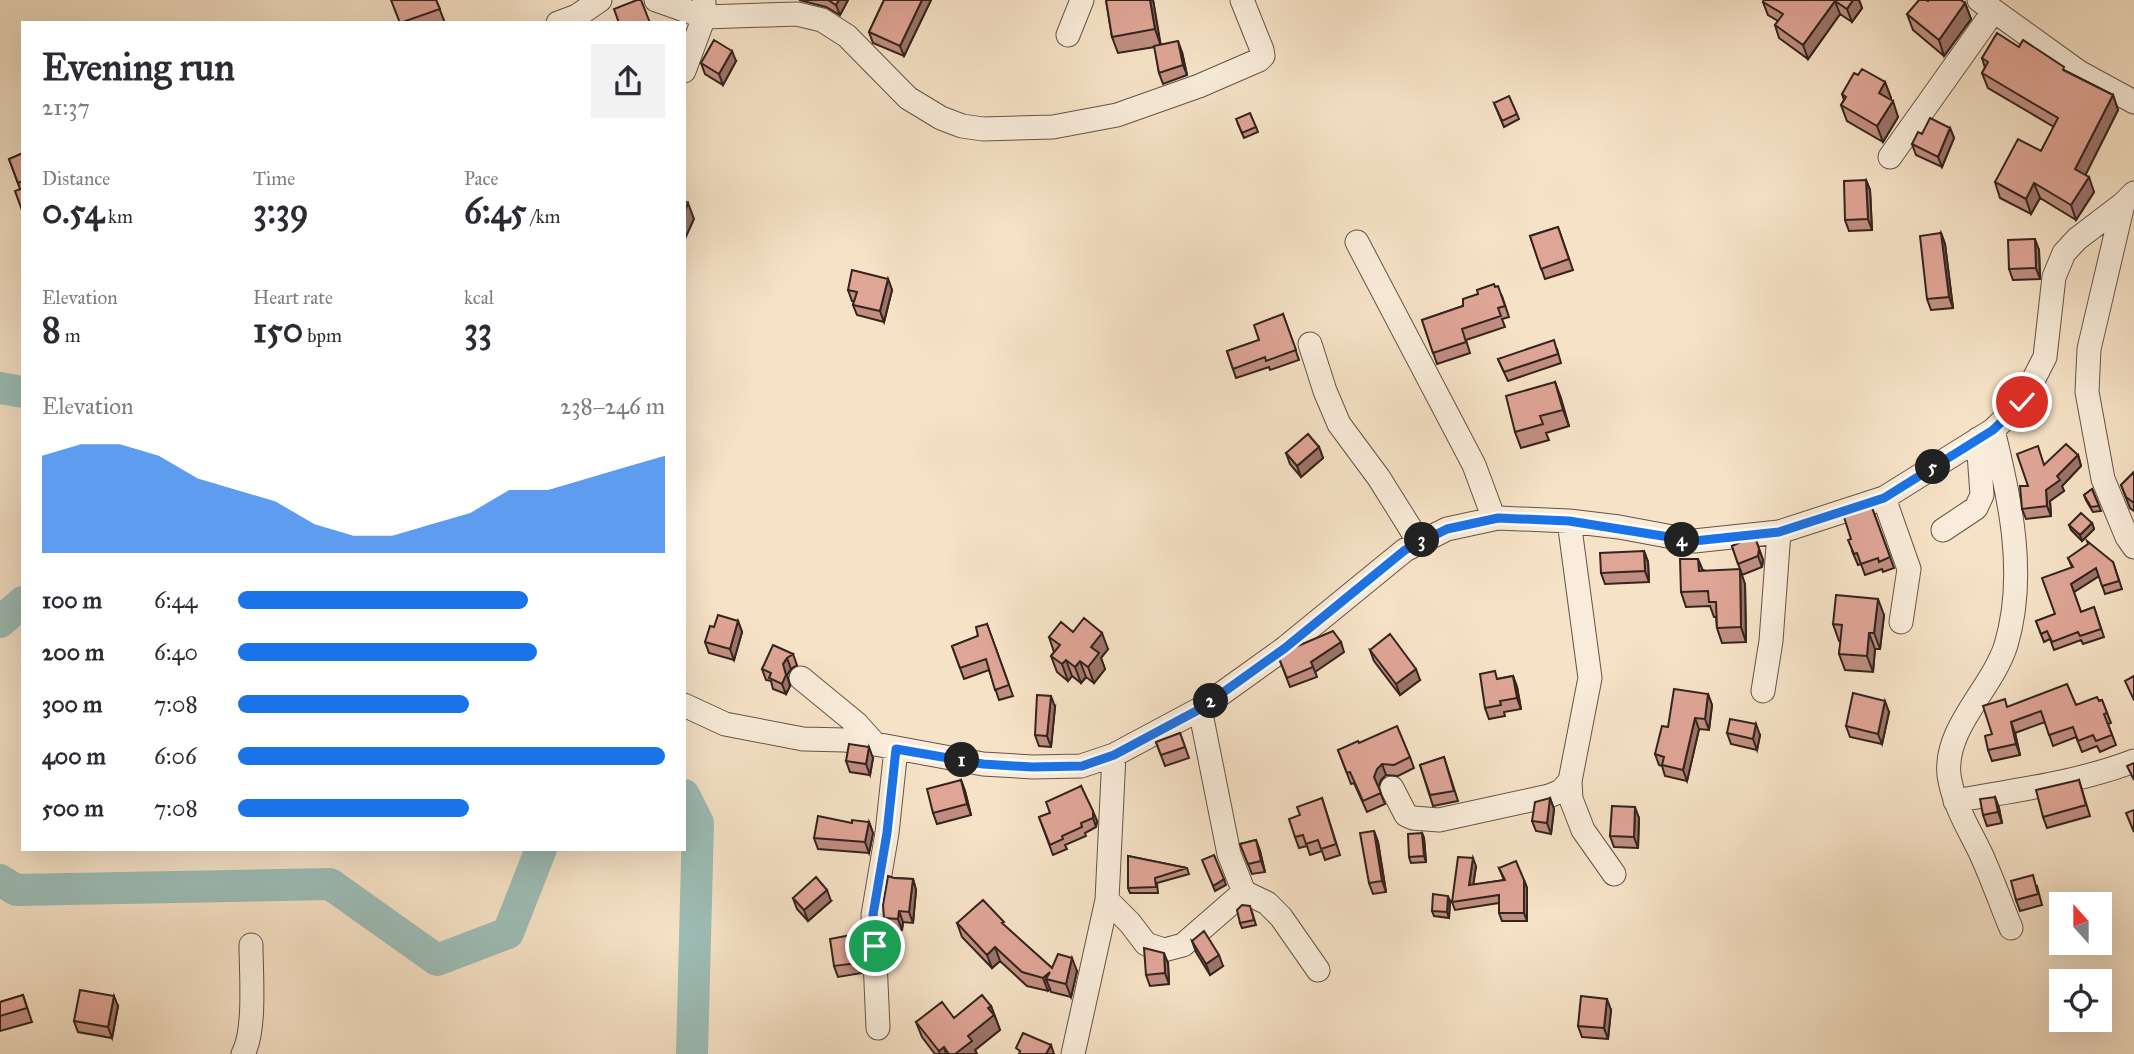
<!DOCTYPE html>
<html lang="en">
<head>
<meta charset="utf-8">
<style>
  :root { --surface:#fff; --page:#f2f2f3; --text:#2b2b33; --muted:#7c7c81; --accent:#1a73e8 }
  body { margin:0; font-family:"IM FELL Great Primer",serif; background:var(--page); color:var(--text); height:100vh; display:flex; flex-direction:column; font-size:26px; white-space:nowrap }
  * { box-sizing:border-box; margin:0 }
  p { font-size:23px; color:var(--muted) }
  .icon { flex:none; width:38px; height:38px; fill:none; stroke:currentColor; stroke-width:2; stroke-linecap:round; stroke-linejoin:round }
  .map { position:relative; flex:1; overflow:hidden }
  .panel { position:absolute; left:21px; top:21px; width:665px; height:830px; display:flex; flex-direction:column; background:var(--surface); border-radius:0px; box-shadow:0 7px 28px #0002 }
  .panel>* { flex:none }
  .needle { width:46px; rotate:339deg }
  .controls { position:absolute; left:2049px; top:892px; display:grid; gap:14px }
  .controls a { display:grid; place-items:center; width:63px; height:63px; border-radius:0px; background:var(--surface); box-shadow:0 7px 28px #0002; font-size:35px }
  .pin { position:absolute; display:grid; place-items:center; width:60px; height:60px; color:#fff; margin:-30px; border:4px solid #fff; border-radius:50%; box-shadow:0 2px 7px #0007 }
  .km { position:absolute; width:35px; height:35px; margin:-18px; border-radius:50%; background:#222; color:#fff; font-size:19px; line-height:35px; text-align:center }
  .round { display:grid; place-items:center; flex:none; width:74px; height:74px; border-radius:0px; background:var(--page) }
  .head { display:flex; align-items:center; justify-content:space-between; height:119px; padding:0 21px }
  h1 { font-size:38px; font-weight:700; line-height:52px }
  .stats { display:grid; grid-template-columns:repeat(3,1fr); gap:10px; height:119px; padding:7px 21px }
  .stats div { display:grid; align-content:center }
  .stats b { font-size:35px; font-weight:700 }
  .stats small { font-size:19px; font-weight:400 }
  .stats p { font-size:19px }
  .chart { height:196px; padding:14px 21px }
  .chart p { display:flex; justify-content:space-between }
  .chart svg { width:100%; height:126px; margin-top:7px; fill:var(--accent); opacity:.7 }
  ul { padding:0 21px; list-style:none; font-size:23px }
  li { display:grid; grid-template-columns:112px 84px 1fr; align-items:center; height:52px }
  li i { height:18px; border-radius:9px; background:var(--accent) }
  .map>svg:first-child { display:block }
</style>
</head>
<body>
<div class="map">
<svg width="2134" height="1054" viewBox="0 0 2134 1054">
  <rect width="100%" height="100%" fill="#f6e2c6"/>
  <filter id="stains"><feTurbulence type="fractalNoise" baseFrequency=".00286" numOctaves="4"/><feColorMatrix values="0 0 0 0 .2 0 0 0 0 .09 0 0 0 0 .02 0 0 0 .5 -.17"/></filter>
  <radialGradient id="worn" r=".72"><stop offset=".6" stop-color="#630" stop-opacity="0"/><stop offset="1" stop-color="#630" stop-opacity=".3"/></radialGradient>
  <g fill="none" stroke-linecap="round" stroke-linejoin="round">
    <path stroke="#9dbdb6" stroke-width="32" d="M0 388 23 392
      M0 622 23 602
      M684 795 698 823 692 1054
      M0 880 16 890 330 884 437 960 508 933 541 849"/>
    <g stroke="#645447" stroke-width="25">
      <path id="minor" d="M656 0 704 17 797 14 822 20 847 36 908 98 941 118 962 126 983 129 1053 127 1117 115 1199 86 1259 60 1263 56 1262 50 1242 0
        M1979 0 2079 72 2134 102
        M558 23 577 16 600 0
        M1068 35 1082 0
        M684 71 704 17V3
        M1890 157 1993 12
        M2123 204 2089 349 2087 392 2103 479 2127 537 2134 547
        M1357 242 1474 465 1494 519
        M1310 344 1325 391 1339 424 1379 478 1419 542
        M1993 430C2010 499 2027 575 2006 645 1992 689 1944 728 1949 775 1953 804 1969 829 1981 854 1992 878 2001 904 2011 928
        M1884 498 1909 569 1901 622
        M1569 521 1590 678 1570 781 1571 799 1583 830 1614 874
        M1943 530 1976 508 1982 495 1978 439
        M801 678 857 724 875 744
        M1763 691 1771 641 1779 532
        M684 705 725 724 803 739 845 740 875 744 983 764 1033 767 1081 766 1114 755 1200 709 1285 648 1405 550 1447 529 1498 518 1569 521 1619 527 1694 541 1779 532 1884 498 1993 430 2022 402 2045 357 2054 277 2064 253 2077 239 2123 204 2134 193
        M1200 709 1229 854 1244 892 1267 903 1281 917 1318 970
        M1392 788 1406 815 1413 818 1439 820 1549 796 1561 791 1570 781
        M1955 801C2015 790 2077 783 2134 761
        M1107 900 1130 923 1146 944 1164 950 1183 945 1244 892
        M878 1028 873 915 887 833 896 749
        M243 1054C256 1030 251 974 251 945
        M1073 1054 1107 900 1114 755"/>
    </g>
    <use href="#minor" stroke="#f9ecda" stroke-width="23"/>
  </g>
  <path fill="#c08e81" stroke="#34241d" stroke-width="2" d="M436 0 445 23H400Z
    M799 0H848L840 15 826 7Z
    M884 0H931L904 56 873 43 869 32Z
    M1106 0H1153L1160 44 1182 52 1187 75 1163 84 1159 73 1155 47 1118 53 1112 37Z
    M1764 0H1859L1862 8 1852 22 1840 14 1808 59 1779 38 1775 25 1778 21 1768 15 1763 2Z
    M1928 1 1965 3 1971 19 1944 56 1913 30 1907 14Z
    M2019 47 2113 95 2118 110 2085 175 2094 192 2076 220 2040 198 2031 214 2000 198 1995 182 2041 151 2054 127 1988 88 1982 73 1985 68 1982 58Z
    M736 61 723 85 705 74 701 63Z
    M1858 75 1885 82 1891 98 1890 100 1898 117 1883 142 1847 121 1841 105 1844 100 1842 94Z
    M1494 103 1517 114 1519 119 1504 127Z
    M1238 124 1256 127 1258 132 1244 138Z
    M1950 128 1954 138 1942 167 1916 155 1912 144 1922 134Z
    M23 153V213L20 189 9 159Z
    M1866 180 1870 190 1872 230 1849 231 1845 220Z
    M1558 227 1573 270 1545 279 1530 236Z
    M1941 233 1945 244 1953 308 1931 310 1927 299Z
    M2039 250 2040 279 2013 280 2009 269Z
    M888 279 892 290 884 322 857 315 853 305 854 301H852L848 290Z
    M1495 287 1502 296 1509 317 1502 319 1505 327 1466 340 1470 353 1437 364 1422 320 1463 306 1478 294Z
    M1283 314 1299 360 1270 370 1269 367 1236 378 1227 351 1259 340Z
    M1557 349 1561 363 1508 381 1498 359Z
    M1555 382 1569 426 1546 433 1549 440 1521 448 1515 432Z
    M1319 447 1323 458 1301 477 1290 464 1286 453Z
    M2078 455 2081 466 2062 486 2064 491 2050 501 2051 516 2026 519 2022 509 2028 486 2044 465Z
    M2134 472V511L2130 508 2121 485Z
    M2092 489 2101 511 2093 512 2086 500 2084 495Z
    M1871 505 1894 568 1883 572 1882 569 1865 575 1861 564 1858 565 1852 551 1851 539Z
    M2092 523 2094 529 2082 541 2071 530 2069 525Z
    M1755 537 1763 560 1762 567 1742 575 1732 546Z
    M1644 551 1648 562 1649 582 1605 584 1601 573Z
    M2068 558 2113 562 2122 589 2105 594 2099 576 2074 592 2081 612 2094 607 2104 637 2083 644 2081 640 2054 650 2050 639 2044 642 2036 621 2055 614 2072 567Z
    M1703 570 1745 584 1746 642 1722 643 1717 628 1716 617H1714L1710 606 1686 607 1681 592Z
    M1884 615 1880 649H1875L1873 672 1845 670 1839 654 1841 641H1839L1833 624Z
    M738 621 742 632 734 660 709 653 705 642 714 627Z
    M987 624 1013 696 999 700 989 670 964 679 952 646 978 636Z
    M1073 632 1108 649 1101 658 1105 669 1094 683 1086 677 1081 683 1072 676 1068 681 1057 672 1051 656 1054 652 1049 637Z
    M1370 650 1420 680 1400 695 1374 661Z
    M1344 652 1315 671 1317 677 1290 687 1279 658Z
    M793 654 797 665 791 669 787 675 790 686 786 694 773 689 771 681 766 680 762 669Z
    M1513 676 1517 687 1521 709 1504 712 1505 716 1489 719 1485 708 1498 679Z
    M1708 694 1712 705 1709 730 1699 729 1687 781 1665 776 1662 766 1659 765 1655 754 1668 727Z
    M2102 700 2111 723 2108 724 2116 745 2100 752 2097 746 2082 752 2076 737 2053 746 2045 722 2015 733 2020 755 1992 761 1988 750 1992 734 2008 707 2076 705Z
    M1055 707 1051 747 1039 746 1035 735Z
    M1889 712 1882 744 1850 737 1846 726Z
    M1180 733 1189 758 1165 766 1156 742Z
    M1727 733 1760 735 1757 750 1731 744Z
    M1359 743 1410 757 1414 768 1398 776 1386 775 1381 780 1378 787 1385 804 1367 812 1354 783 1351 784 1338 750Z
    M1444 757 1458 801 1433 806 1420 765Z
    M873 758 870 775 850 772 846 761Z
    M961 780 965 791 971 815 937 824 933 813Z
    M2079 780 2090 816 2047 828 2043 817Z
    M1081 786 1097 821 1096 827 1085 833 1086 836 1065 845 1067 849 1053 855 1039 817 1050 813Z
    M1995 797 1999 808 2002 823 1987 826 1983 815Z
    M1322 798 1340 855 1325 860 1322 851 1310 855 1307 846 1299 848 1295 837 1300 815Z
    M1550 798 1554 809 1551 834 1536 831 1532 821Z
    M1639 818 1638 848 1614 847 1610 836Z
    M869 822 873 833 869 853 818 849 814 838Z
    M1374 831 1378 842 1386 892 1373 894 1369 883Z
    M1422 833 1424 838 1426 862 1411 863 1409 857Z
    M1256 840 1260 851 1265 872 1252 874 1240 844Z
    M1128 856 1187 868 1189 874 1157 883 1158 893H1130L1128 888Z
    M1476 866 1473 885 1504 880 1499 868 1524 880 1527 888V921H1502L1499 913V903L1455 910 1452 902Z
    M894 878 913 879 916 890 913 923 903 922 902 930 888 929 884 918Z
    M2037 886 2042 905 2020 911 2016 900Z
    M793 898 831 901 808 921 797 909Z
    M1450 901 1449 918 1434 916 1432 911Z
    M1252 912 1256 925 1242 928 1240 923Z
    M957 923 1005 927 1052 968 1077 971 1071 997 1051 992 1050 989 1048 991 1027 986 1000 961 992 968 962 937Z
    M1192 941 1223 966 1210 975 1196 952Z
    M860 945 862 973 838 977 834 966Z
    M1168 963 1169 984 1150 986 1146 975Z
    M23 995 32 1022 0 1031V1002Z
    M118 1006 112 1038 78 1032 74 1021Z
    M991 1006 1000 1030 975 1050 977 1054H935L922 1037 916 1022 954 1018Z
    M1611 1010 1608 1039 1582 1037 1578 1026Z"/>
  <path fill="#9c7469" stroke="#34241d" stroke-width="2" d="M839 0H848L840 15 836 5Z
    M922 0H931L904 56 900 46Z
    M1150 0H1153L1161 46 1155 29Z
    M1853 0H1859L1862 8 1852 22 1847 9Z
    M1835 1 1840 14 1808 59 1803 45Z
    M1965 3 1971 19 1944 56 1939 40Z
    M1178 41 1182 52 1187 75 1183 65Z
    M732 51 736 61 723 85 719 74Z
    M1885 82 1891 98 1885 109 1879 93Z
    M2113 95 2118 110 2081 184 2075 169Z
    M1893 101 1898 117 1883 142 1877 126Z
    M1950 128 1954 138 1942 167 1938 157Z
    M2089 177 2094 192 2076 220 2071 205Z
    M1866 180 1870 190 1872 230 1868 219Z
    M2034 183 2040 198 2031 214 2026 199Z
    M688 203 694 219 684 241V212Z
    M1941 233 1945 244 1953 308 1949 297Z
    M2035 239 2039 250 2040 279 2036 268Z
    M888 279 892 290 884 322 880 311Z
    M1555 382 1561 398 1569 426 1563 410Z
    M1319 447 1323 458 1301 477 1297 466Z
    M2078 455 2081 466 2062 486 2064 491 2050 501 2051 516 2047 506 2046 490 2057 476Z
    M2092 523 2094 529 2082 541 2080 535Z
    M1759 549 1763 560 1762 567 1758 556Z
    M1644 551 1648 562 1649 582 1645 571Z
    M1698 559 1704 573 1699 571Z
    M2096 568 2099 576 2074 592 2071 584Z
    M1740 569 1745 584 1746 642 1741 627Z
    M1878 599 1884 615 1880 649 1874 633Z
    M738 621 742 632 734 660 730 649Z
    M1102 633 1108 649 1101 658 1105 669 1094 683 1088 667 1091 647Z
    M1869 633 1875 649 1873 672 1867 656Z
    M1341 642 1344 652 1315 672 1311 662Z
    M787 658 791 669 787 675 790 686 786 694 782 684 783 664Z
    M1066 660 1072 676 1068 681 1062 664Z
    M1080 661 1086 677 1081 683 1075 667Z
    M1416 669 1420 680 1400 695 1396 684Z
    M1513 676 1517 687 1521 709 1517 698Z
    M1708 694 1712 705 1709 730 1705 719Z
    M1051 696 1055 707 1051 747 1047 736Z
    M1885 701 1889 712 1882 744 1878 734Z
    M1695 718 1699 729 1687 781 1683 770Z
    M2011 722 2015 733 2020 755 2016 744Z
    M1756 724 1760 735 1757 750 1753 739Z
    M869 747 873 758 870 775 866 764Z
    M1382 764 1386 775 1381 780 1378 788 1374 777 1377 769Z
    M961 780 965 791 971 815 967 804Z
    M1995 797 1999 808 2002 823 1998 812Z
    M1550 798 1554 809 1551 834 1547 823Z
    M1635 807 1639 818 1638 848 1634 837Z
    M1093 811 1097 821 1096 827 1093 818Z
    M869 822 873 833 869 853 865 842Z
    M1374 831 1378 842 1386 892 1382 881Z
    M1422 833 1424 838 1426 862 1424 856Z
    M1256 840 1260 851 1265 872 1261 861Z
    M1473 858 1476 866 1472 894 1469 885Z
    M913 879 916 890 913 923 909 912Z
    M1224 879 1226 885 1215 891 1213 886Z
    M1524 880 1527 888V921L1524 913Z
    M827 890 831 901 808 921 804 910Z
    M1448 896 1450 901 1449 918 1447 912Z
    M899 911 903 922 902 930 898 919Z
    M856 934 860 945 862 973 858 963Z
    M995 947 1000 961 992 968 987 955Z
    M1164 953 1168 963 1169 984 1165 973Z
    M1219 955 1223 966 1210 975 1206 964Z
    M1072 958 1077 971 1071 997 1066 984Z
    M1050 972 1046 979 1050 989 1048 991 1043 978Z
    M114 996 118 1006 112 1038 108 1027Z
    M1607 999 1611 1010 1608 1039 1604 1028Z
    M991 1006 1000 1030 975 1050 977 1054H955L988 1008Z
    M1051 1045 1054 1054H1046Z
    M944 1047 946 1054H940L939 1051Z"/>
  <path fill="#dfa596" stroke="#34241d" stroke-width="2" d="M391 0H436L440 9 400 23Z
    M637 0H641L650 23H619L614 9Z
    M828 0H839L836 5Z
    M884 0H922L900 46 869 32Z
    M1106 0H1150L1155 29 1112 37Z
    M1764 0H1853L1847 9 1835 1 1803 45 1775 25 1783 14 1763 2Z
    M1919 0H1926L1928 1 1929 0H1961L1965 3 1939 40 1907 14Z
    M1997 33 2019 47 2023 40 2064 67 2063 70 2113 95 2075 169 2089 177 2071 205 2034 183 2026 199 1995 182 2018 139 2041 151 2058 118 1982 73 1988 62 1982 58Z
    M714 40 732 51 719 74 701 63Z
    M1178 41 1183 65 1159 73 1154 46Z
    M1862 69 1885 82 1879 93 1893 101 1877 126 1841 105 1846 97 1842 94 1854 73 1858 75Z
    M1509 96 1517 114 1502 121 1494 103Z
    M1250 113 1256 127 1242 133 1236 119Z
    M1930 118 1950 128 1938 157 1912 144 1918 132 1922 134Z
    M23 153V181L18 183 9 159Z
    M1866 180 1868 219 1845 220 1844 181Z
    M23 188V213L15 191Z
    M684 201 688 203 684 212Z
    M1558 227 1569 259 1541 269 1530 236Z
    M1941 233 1949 297 1927 299 1920 236Z
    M2035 239 2036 268 2009 269 2008 240Z
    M852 270 888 279 880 311 853 305 857 292 848 290Z
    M1494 284 1495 287 1498 286 1505 306 1498 308 1501 316 1462 329 1466 342 1433 353 1422 320 1463 306V299L1478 294 1477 290Z
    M1283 314 1296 350 1266 361 1265 357 1233 369 1227 351 1259 340 1254 325Z
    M1554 340 1558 354 1504 372 1498 359Z
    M1555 382 1563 410 1540 416 1543 424 1515 432 1506 396Z
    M1308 434 1319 447 1297 466 1286 453Z
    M2066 444 2078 455 2057 476 2060 480 2046 490 2047 506 2022 509 2020 486H2028L2017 454 2038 446 2044 465Z
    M2134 472V503L2126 497 2121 485Z
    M2092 489 2099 506 2091 507 2084 495Z
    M1871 505 1890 557 1879 562 1878 558 1861 564 1857 553 1854 554 1848 540 1851 539 1843 514Z
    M2081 513 2092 523 2080 535 2069 525Z
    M1755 537 1759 549 1758 556 1738 564 1732 546 1739 543 1738 539Z
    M2087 541 2113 562 2119 581 2102 586 2096 568 2071 584 2081 612 2094 607 2101 629 2080 636 2078 632 2052 642 2047 631 2041 634 2036 621 2055 614 2042 578 2073 567 2068 558 2088 544Z
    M1644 551 1645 571 1601 573 1600 553Z
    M1680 559H1698L1699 571 1740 569 1741 627 1717 628 1716 602H1709L1708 591 1681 592Z
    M1836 595 1878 599 1874 633H1869L1867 656 1839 654 1842 625 1833 624Z
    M718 615 738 621 730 649 705 642 710 626 714 627Z
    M1084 618 1102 633 1091 647 1099 653 1088 667 1080 661 1075 667 1066 660 1062 664 1051 656 1060 645 1049 637 1061 622 1073 632Z
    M987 624 1009 685 995 690 986 659 960 668 952 646 978 636 976 627Z
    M1333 631 1341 642 1311 662 1313 667 1287 678 1279 658 1293 648Z
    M1390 634 1416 669 1396 684 1370 650Z
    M773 645 793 654 787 658 783 664 786 675 782 684 769 678 771 673 762 669Z
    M1495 671 1497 679 1513 676 1517 698 1500 701 1501 705 1485 708 1480 674Z
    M2134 676V700L2125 681Z
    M2067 684 2076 705 2097 697 2099 701 2102 700 2107 713 2104 714 2112 735 2096 741 2093 735 2078 741 2073 727 2049 735 2041 711 2011 722 2016 744 1988 750 1985 736 1992 734 1983 706 2005 699 2007 707Z
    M1674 689 1708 694 1705 719 1695 718 1683 770 1662 765 1664 757 1655 754 1662 726 1668 727Z
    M1853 693 1885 701 1878 734 1846 726Z
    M1037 695 1051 696 1047 736 1035 735Z
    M1730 719 1756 724 1753 739 1727 733Z
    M1397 726 1410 757 1394 765 1382 764 1377 769 1374 777 1381 793 1363 801 1350 772 1347 773 1338 750 1358 741 1359 743Z
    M1180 733 1185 747 1161 755 1156 742Z
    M849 744 869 747 866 764 846 761Z
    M1444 757 1454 791 1430 795 1420 765Z
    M2134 763V780L2127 766Z
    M961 780 967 804 933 813 927 789Z
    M2079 780 2086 805 2043 817 2036 790Z
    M1081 786 1093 811V818L1081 823 1082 827 1062 836 1063 839 1050 845 1039 817 1050 813 1046 802Z
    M1995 797 1998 812 1983 815 1980 799Z
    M1322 798 1336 844 1321 849 1318 840 1306 844 1303 835 1295 837 1289 819 1300 815 1297 807Z
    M1550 798 1547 823 1532 821 1535 802Z
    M1612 806 1635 807 1634 837 1610 836Z
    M2134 810V832L2126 813Z
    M818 816 852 823V820L869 822 865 842 814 838Z
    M1374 831 1382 881 1369 883 1360 833Z
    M1422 833 1424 856 1409 857 1408 834Z
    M1256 840 1261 861 1248 864 1240 844Z
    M1214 855 1224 879 1213 886 1202 860Z
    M1128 856 1187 868 1155 878 1156 887 1128 888Z
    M1458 857 1473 858 1469 885 1505 880 1499 868 1516 861 1524 880V913H1499V895L1452 902Z
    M2033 875 2038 894 2016 900 2011 881Z
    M888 876 894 878 913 879 909 912 899 911 898 919 884 918 883 905Z
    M816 877 827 890 804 910 793 898Z
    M1433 894 1448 896 1447 912 1432 911Z
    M983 900 1004 922 1002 923 1052 968 1058 954 1072 958 1066 984 1046 979 1050 972 1043 978 1022 972 995 947 987 955 957 923Z
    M1242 905 1250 906 1254 920 1240 923 1237 910Z
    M1204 931 1219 955 1206 964 1192 941Z
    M856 934 858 963 834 966 830 939Z
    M1144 948 1164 953 1165 973 1146 975Z
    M80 990 114 996 108 1027 74 1021Z
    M23 995 27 1008 0 1016V1002Z
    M982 995 991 1006 988 1008 994 1015 968 1036 972 1041 955 1054H949L944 1047 939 1051 916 1022 942 1002 954 1018Z
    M1581 996 1607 999 1604 1028 1578 1026Z
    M1023 1033 1051 1045 1046 1054H1019L1020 1051 1016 1048Z"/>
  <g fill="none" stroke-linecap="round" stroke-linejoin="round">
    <g stroke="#fff" stroke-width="14">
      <path id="route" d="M875 946 873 915 887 833 896 749 983 764 1032 767 1082 766 1114 755 1200 709 1285 648 1405 550 1447 529 1498 518 1569 521 1694 541 1779 532 1884 498 1993 430 2022 402"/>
    </g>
    <use href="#route" stroke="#1a73e8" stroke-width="9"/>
  </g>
  <rect width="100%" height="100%" filter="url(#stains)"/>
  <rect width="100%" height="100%" fill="url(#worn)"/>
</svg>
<div class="controls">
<a><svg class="needle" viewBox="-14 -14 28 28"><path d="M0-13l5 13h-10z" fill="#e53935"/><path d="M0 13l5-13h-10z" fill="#7c7c81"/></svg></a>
<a><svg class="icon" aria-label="locate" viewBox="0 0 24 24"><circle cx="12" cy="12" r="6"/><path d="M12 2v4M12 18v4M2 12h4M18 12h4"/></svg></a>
</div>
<div class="pin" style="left:875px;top:946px;background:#1e9e55"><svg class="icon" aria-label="arrive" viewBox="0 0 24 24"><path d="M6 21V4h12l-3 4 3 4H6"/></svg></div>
<div class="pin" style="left:2022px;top:402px;background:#d93025"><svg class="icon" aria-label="check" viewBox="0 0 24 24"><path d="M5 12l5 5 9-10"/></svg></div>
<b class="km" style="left:962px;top:760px">1</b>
<b class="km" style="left:1211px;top:701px">2</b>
<b class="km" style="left:1422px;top:540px">3</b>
<b class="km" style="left:1682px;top:540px">4</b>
<b class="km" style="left:1933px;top:467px">5</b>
<section class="panel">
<div class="head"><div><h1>Evening run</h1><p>21:37</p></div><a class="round"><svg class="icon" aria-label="share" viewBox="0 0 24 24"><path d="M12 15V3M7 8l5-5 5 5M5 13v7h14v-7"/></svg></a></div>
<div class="stats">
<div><p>Distance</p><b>0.54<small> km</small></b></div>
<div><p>Time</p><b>3:39</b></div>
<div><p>Pace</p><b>6:45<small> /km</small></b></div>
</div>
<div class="stats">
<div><p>Elevation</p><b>8<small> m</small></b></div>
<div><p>Heart rate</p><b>150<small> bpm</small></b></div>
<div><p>kcal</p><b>33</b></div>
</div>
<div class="chart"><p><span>Elevation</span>238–246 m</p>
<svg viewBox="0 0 160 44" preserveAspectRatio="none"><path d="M0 44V10L10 6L20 6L30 10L40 18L50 22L60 26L70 34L80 38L90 38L100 34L110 30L120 22L130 22L140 18L150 14L160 10V44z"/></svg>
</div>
<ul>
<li><b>100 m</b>6:44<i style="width:68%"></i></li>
<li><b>200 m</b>6:40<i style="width:70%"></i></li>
<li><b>300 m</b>7:08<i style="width:54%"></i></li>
<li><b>400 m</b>6:06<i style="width:100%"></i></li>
<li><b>500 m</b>7:08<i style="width:54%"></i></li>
</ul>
</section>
</div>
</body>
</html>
